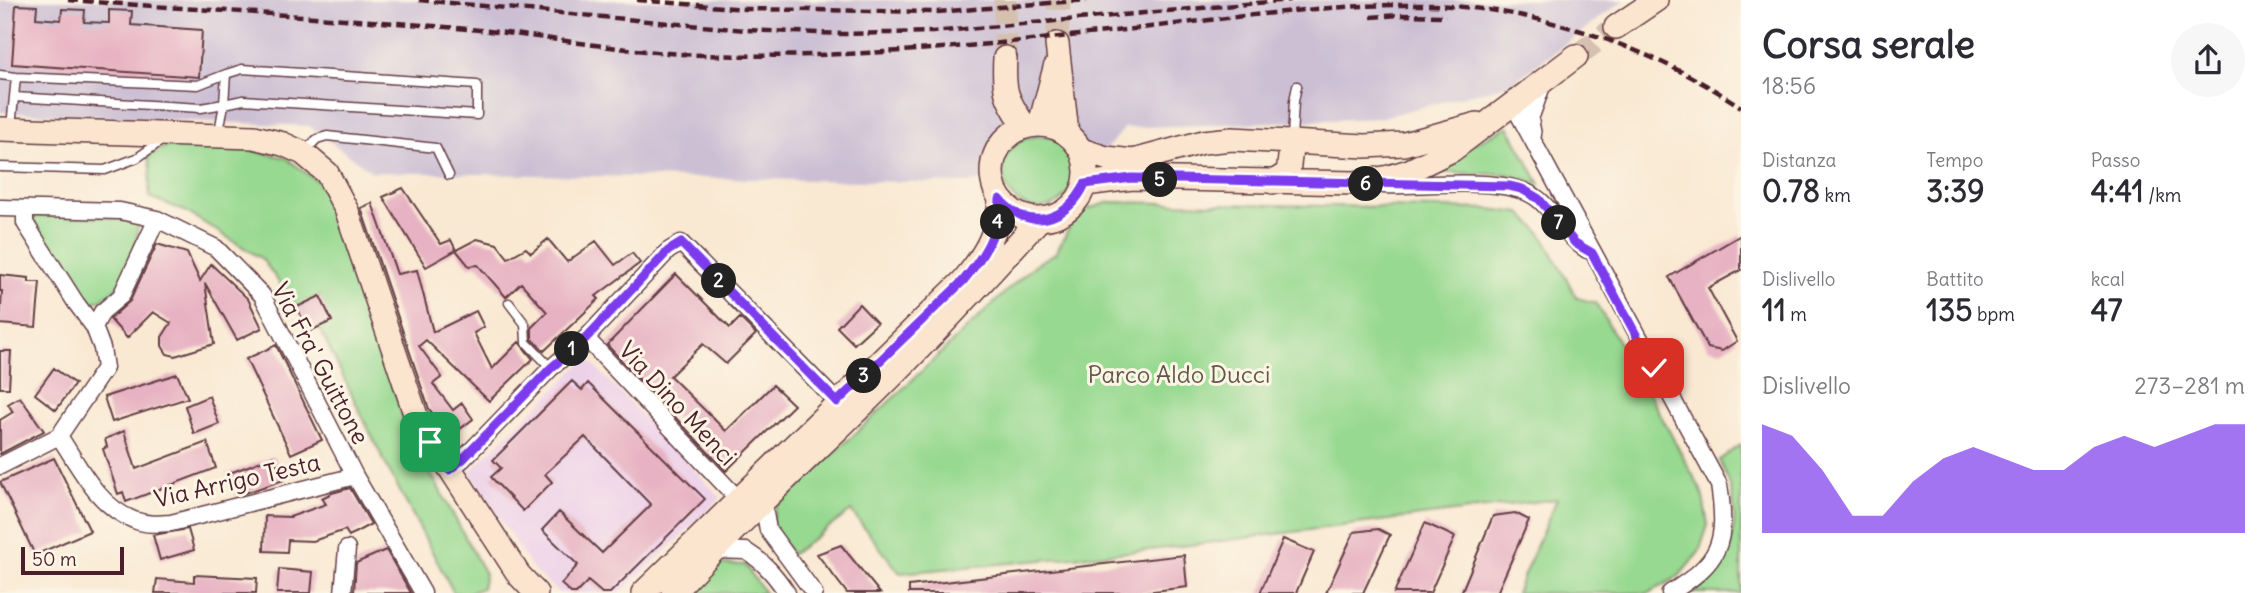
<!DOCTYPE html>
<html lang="it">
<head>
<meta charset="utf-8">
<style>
  :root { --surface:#fff; --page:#f7f7f7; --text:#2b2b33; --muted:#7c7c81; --accent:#7c3aed }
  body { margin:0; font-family:Delius,sans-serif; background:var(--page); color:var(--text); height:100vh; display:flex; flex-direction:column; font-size:26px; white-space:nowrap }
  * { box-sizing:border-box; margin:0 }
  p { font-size:23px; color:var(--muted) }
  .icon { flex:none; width:38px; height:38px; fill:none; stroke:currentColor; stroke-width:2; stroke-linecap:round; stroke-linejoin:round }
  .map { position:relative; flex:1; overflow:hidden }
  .drawer { display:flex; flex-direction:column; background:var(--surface); width:525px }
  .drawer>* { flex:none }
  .scale { position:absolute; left:21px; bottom:18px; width:103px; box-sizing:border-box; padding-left:7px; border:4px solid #4a1f2b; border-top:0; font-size:19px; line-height:24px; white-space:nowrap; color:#4a1f2b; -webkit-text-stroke:5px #fcf5e5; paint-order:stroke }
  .pin { position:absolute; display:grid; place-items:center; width:60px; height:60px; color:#fff; margin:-30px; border-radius:14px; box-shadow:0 4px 10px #0006 }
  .km { position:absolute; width:35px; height:35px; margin:-18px; border-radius:50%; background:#222; color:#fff; font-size:19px; line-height:35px; text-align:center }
  .round { display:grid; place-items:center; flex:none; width:74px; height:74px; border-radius:37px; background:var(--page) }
  .headline { display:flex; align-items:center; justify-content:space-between; height:119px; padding:0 21px }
  h1 { font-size:38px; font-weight:800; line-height:52px }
  .metrics { display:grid; grid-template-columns:repeat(3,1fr); gap:10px; height:119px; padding:7px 21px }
  .metrics div { display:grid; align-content:center }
  .metrics b { font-size:30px; font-weight:800 }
  .metrics small { font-size:19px; font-weight:400 }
  .metrics p { font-size:19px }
  .chart { height:196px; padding:14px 21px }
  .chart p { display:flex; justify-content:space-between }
  .chart svg { width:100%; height:126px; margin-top:7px; fill:var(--accent); opacity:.7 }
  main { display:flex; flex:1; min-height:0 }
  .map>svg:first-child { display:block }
</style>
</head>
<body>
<main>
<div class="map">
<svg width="1741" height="593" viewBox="0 0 1741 593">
  <rect width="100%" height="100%" fill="#fcf5e5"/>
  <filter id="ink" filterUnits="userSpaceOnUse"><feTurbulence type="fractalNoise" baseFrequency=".0143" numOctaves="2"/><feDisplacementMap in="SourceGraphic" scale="14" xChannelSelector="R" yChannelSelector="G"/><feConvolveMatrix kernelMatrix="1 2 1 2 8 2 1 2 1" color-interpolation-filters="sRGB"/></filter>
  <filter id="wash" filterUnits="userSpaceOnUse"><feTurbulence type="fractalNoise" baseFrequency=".00686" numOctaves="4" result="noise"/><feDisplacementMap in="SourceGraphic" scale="28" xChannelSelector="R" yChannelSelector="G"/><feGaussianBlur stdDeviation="1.57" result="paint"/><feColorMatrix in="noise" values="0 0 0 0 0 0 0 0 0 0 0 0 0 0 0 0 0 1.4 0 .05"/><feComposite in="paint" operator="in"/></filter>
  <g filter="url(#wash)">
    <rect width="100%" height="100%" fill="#f9e9d3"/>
    <path fill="#edd1e9" d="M587 358 721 498 626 588 618 593H559L534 571 469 472Z"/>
    <path fill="#ccbfd4" d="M0 0H1624L1511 84 1379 118 1124 128 1092 166 968 183 372 172 309 126 0 112Z"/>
    <path fill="#97d990" stroke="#707c5e" stroke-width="2" d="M1508 126 1540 184 1507 174 1418 172Z
      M1003 172a36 36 0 1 1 72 0a36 36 0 1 1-72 0Z
      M169 145 247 149 286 158 318 182 338 220 412 446 435 481 485 574 482 588 469 593H454L384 461 319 327 320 296 297 307 262 259 185 211 149 197 150 168 148 156Z
      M1111 202 1489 209 1521 213 1541 233 1577 298 1596 303 1647 390 1702 492 1708 525 1699 552 1679 576 1649 593H1516L1557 499 1150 550 900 573 851 511 792 554 770 526 777 504 856 433 1013 285 1036 264 1056 253 1076 215 1081 211Z
      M31 216 106 217 138 222C137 255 124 297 88 304L78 295Z
      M1741 445V593H1692C1699 588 1707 583 1713 576 1741 541 1740 499 1719 460Z
      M716 564 745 565 765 593H687Z"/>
    <g id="blocks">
      <path fill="#e7b2c3" d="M16 5 37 6 36 18 61 20 62 9 85 10 84 22 109 23V10L132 11 131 25 202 30 199 77 12 64Z
        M403 188 441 244 451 240 456 250 426 267 383 197Z
        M372 203 397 274 417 270 433 332 476 311 484 327 474 333 492 369 519 342 533 359 489 401 426 340 419 346 442 377 433 384 453 410 462 403 473 419 451 436 429 409 361 208Z
        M1741 235V270L1708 288 1737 341 1722 351 1708 348 1669 277Z
        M477 239 497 244 508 258 526 248 531 253 548 239 567 262 596 241 615 265 632 253 640 263 596 296 599 299 544 351 532 339V327L547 312 521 283 506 297 478 265 469 266 456 250Z
        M157 244 187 253 200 281 211 264 248 299 262 328 237 340 205 283 214 344 175 356 167 354 162 346V337L171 323 153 312 127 338 110 319 130 301Z
        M676 274 730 328 740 318 756 334 726 364 703 344 670 376 726 431 773 385 794 405 726 471 607 345Z
        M0 275 29 278V282H40L36 327 0 324 2 291H0Z
        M320 296 332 321 308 332 297 307Z
        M859 304 877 323 854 344 837 327Z
        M276 345 322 440 291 454 246 359Z
        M0 351H11L9 388H0Z
        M54 368 75 384 56 410 35 394Z
        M177 374 188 398 112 422 104 397Z
        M572 381 582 390 588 383 705 499 610 593H602L588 581 576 593H571L561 584 578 565 542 530 559 512 602 553 651 505 585 437 545 474 552 482 523 511 491 477 501 468 493 460Z
        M209 396 219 424 194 434 185 406Z
        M20 397 44 431 0 454V420L13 412 8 404Z
        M124 431 136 469 207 442 216 468 126 502 123 492 118 494 103 449 107 447 105 439Z
        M274 456 284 480 236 496 227 474Z
        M54 458 90 531 35 555 0 482Z
        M350 488 371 524 349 536 345 530 313 541 288 540 287 552 264 551 265 516 290 517 326 504 322 498 332 493Z
        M1515 513 1529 520 1497 593H1461L1493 516Z
        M1425 523 1455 537 1430 593H1394Z
        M188 529 194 550 160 560 153 535Z
        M1378 529 1390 535 1363 593H1326L1354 532Z
        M1283 539 1314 552 1296 593H1260Z
        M841 545 880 593H847L817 554Z
        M386 550 411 593H354L356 563Z
        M1184 555 1187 587 1137 593H909V586Z
        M279 569 313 572 311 593H277Z
        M194 575 257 578 256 593H155L157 579 194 582Z"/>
    </g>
  </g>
  <g filter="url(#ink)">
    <use href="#blocks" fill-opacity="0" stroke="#643d44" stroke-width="2"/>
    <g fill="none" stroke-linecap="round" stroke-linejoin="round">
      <path stroke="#d6c1b1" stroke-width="23" stroke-dasharray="23 11" stroke-linecap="butt" d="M1005 0V58
        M1057 44 1059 0
        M1576 56 1616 27"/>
      <g stroke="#643d44" stroke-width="11">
        <path id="service" d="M0 75 16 77
          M11 127 16 77 198 85 226 74 224 104 201 108 14 97
          M219 132 224 104 243 100 477 115V85L242 69 226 74
          M1292 138 1294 101 1297 86
          M305 151 317 139 327 136 436 148 449 175
          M0 167 105 170 137 158 164 139
          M509 303 525 324 526 342 551 368"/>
      </g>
      <g stroke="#643d44" stroke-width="19">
        <path id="minor" d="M1513 104 1719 485C1728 543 1720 562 1670 593
          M1533 135 1530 119 1543 83
          M1383 185C1423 187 1508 174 1538 199 1557 214 1566 237 1587 250
          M0 208 120 211 157 219 216 248 262 295 355 476 423 593
          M25 209V223L76 303 94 327 102 312 121 296 157 219
          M586 338 738 499
          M59 436C79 466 98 507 134 520 146 525 159 524 171 523L355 476
          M0 466 59 436 105 368 102 348 94 327
          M449 470 463 459 551 368 586 338 668 251 681 243 837 402
          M763 502 768 530 814 593
          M713 550 746 551C764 562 775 575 787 593
          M343 593 347 549"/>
      </g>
      <g stroke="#643d44" stroke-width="26">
        <path id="secondary" d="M1616 27 1656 0
          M1057 44 1067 133
          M1005 58C1003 91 1006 99 1025 126
          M1040 124 1055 68
          M992 172a47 47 0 1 1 94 0a47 47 0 1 1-94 0Z
          M0 129 254 137 283 144 303 153 327 173 347 211 416 416 519 575 536 593
          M1081 150 1106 158 1133 161 1203 142 1232 139 1365 146 1404 144 1477 124
          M1273 182 1288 173 1292 141
          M1085 184 1132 178 1355 183 1389 177 1409 171 1452 150 1576 56
          M643 593 963 281C984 256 999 232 1000 199
          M673 593C743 517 820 448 893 375 944 325 991 272 1040 219"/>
      </g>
      <use href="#service" stroke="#fff" stroke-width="8"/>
      <use href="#minor" stroke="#fff" stroke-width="16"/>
      <use href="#secondary" stroke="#fce5cf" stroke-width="23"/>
      <path stroke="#4a1f2b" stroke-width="4.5" stroke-dasharray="10 5" stroke-linecap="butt" d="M68 0C201 10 335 17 468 29 547 36 626 53 705 55 840 59 972 47 1106 32 1210 21 1315 4 1420 5 1530 5 1651 46 1741 107
        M419 0 745 30 843 34 932 32 1291 0
        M637 0 746 9 937 12 1087 0
        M1371 17 1399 15 1446 16"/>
    </g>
  </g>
  <g fill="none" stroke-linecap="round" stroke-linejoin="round" filter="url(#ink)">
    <g stroke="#fff" stroke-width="14">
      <path id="route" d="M430 442 449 470 463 459 551 368 586 338 668 251 681 243 837 402 963 281C984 256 999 232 1000 199 1028 233 1068 221 1085 184L1132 178 1509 186 1522 189 1539 199 1575 243 1592 253 1654 368"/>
    </g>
    <use href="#route" stroke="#7c3aed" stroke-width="9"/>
  </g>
  <g text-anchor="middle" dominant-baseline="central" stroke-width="6" stroke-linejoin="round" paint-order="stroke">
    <g font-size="24" fill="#4a1f2b" stroke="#fcf5e5">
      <text transform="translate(321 363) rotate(62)">Via Fra' Guittone</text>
      <text transform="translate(678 403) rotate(47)">Via Dino Menci</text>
      <text transform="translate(237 480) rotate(-13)">Via Arrigo Testa</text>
    </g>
    <g font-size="24" fill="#615749" stroke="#fcf5e5">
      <text x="1179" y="374">Parco Aldo Ducci</text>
    </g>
  </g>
</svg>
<div class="scale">50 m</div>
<div class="pin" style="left:430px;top:442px;background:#1e9e55"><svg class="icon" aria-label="arrive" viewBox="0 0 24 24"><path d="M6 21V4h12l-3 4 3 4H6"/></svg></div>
<div class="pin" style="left:1654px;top:368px;background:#d93025"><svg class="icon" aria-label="check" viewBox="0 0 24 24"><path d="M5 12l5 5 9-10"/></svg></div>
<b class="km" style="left:572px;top:349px">1</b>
<b class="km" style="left:719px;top:281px">2</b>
<b class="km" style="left:864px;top:376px">3</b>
<b class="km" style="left:998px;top:222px">4</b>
<b class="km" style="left:1160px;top:180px">5</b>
<b class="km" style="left:1366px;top:184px">6</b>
<b class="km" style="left:1559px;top:223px">7</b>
</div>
<section class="drawer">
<div class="headline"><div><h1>Corsa serale</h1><p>18:56</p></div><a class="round"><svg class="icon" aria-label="share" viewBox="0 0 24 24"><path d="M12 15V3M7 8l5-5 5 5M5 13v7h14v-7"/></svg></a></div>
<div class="metrics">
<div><p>Distanza</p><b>0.78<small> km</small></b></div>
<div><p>Tempo</p><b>3:39</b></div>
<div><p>Passo</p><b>4:41<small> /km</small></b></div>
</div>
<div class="metrics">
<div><p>Dislivello</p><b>11<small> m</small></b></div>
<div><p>Battito</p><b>135<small> bpm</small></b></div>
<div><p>kcal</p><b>47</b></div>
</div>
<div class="chart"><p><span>Dislivello</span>273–281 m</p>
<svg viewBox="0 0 160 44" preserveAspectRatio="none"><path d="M0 44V6L10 10L20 22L30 38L40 38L50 26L60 18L70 14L80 18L90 22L100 22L110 14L120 10L130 14L140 10L150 6L160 6V44z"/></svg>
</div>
</section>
</main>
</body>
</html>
